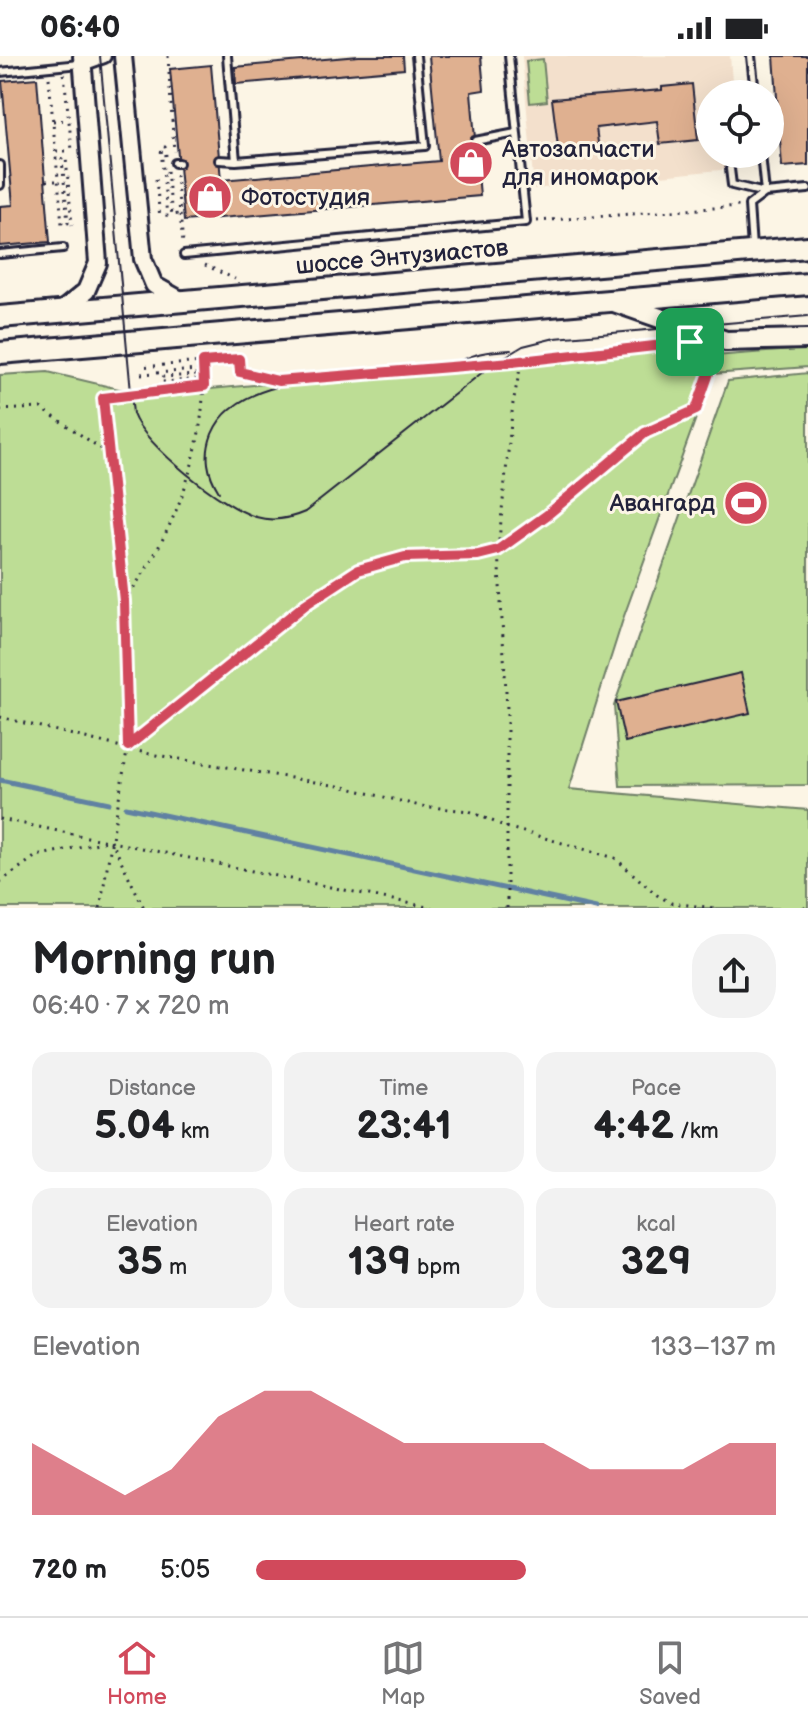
<!DOCTYPE html>
<html lang="en">
<head>
<meta charset="utf-8">
<style>
  :root { --surface:#fff; --page:#f2f2f2; --text:#202124; --muted:#757577; --line:#e0e0e0; --accent:#d1495b }
  body { margin:0; font-family:"Balsamiq Sans",sans-serif; background:var(--page); color:var(--text); height:100vh; display:flex; flex-direction:column; font-size:30px; white-space:nowrap }
  * { box-sizing:border-box; margin:0 }
  p { font-size:26px; color:var(--muted) }
  .icon { flex:none; width:44px; height:44px; fill:none; stroke:currentColor; stroke-width:2; stroke-linecap:round; stroke-linejoin:round }
  .map { position:relative; height:852px; overflow:hidden }
  .sheet { display:flex; flex-direction:column; background:var(--surface); flex:1 }
  .sheet>* { flex:none }
  .tools { position:absolute; left:696px; top:24px; display:grid; gap:16px }
  .tools a { display:grid; place-items:center; width:88px; height:88px; border-radius:50%; background:var(--surface); box-shadow:0 8px 32px #0002; font-size:40px }
  .pin { position:absolute; display:grid; place-items:center; width:68px; height:68px; color:#fff; margin:-34px; border-radius:16px; box-shadow:0 4px 12px #0006 }
  .round { display:grid; place-items:center; flex:none; width:84px; height:84px; border-radius:32px; background:var(--page) }
  .headline { display:flex; align-items:center; justify-content:space-between; height:136px; padding:0 32px }
  h1 { font-size:44px; font-weight:800; line-height:60px }
  .stats { display:grid; grid-template-columns:repeat(3,1fr); gap:12px; height:136px; padding:8px 32px }
  .stats div { display:grid; align-content:center; border-radius:20px; background:var(--page); text-align:center }
  .stats b { font-size:40px; font-weight:800 }
  .stats small { font-size:22px; font-weight:400 }
  .stats p { font-size:22px }
  .chart { height:224px; padding:16px 32px }
  .chart p { display:flex; justify-content:space-between }
  .chart svg { width:100%; height:144px; margin-top:8px; fill:var(--accent); opacity:.7 }
  ul { padding:0 32px; list-style:none; font-size:26px }
  li { display:grid; grid-template-columns:128px 96px 1fr; align-items:center; height:60px }
  li i { height:20px; border-radius:10px; background:var(--accent) }
  .status { display:flex; justify-content:space-between; align-items:center; height:56px; padding:0 40px; background:var(--surface); direction:ltr }
  .status svg { height:22px; fill:currentColor }
  .dock { display:flex; justify-content:space-around; align-items:center; height:112px; border-top:2px solid var(--line); background:var(--surface); font-size:22px; color:var(--muted) }
  .dock a { display:grid; justify-items:center; gap:4px }
  .dock .selected { color:var(--accent) }
  .map>svg:first-child { display:block }
</style>
</head>
<body>
<div class="status"><b>06:40</b><svg viewBox="0 0 49 12"><path d="M0 12V9h3v3zM5 12V6h3v6zM10 12V3h3v9zM15 12V0h3v12zM26 1h20v11H26zM47 4h2v5h-2z"/></svg></div>
<div class="map">
<svg width="808" height="852" viewBox="0 0 808 852">
  <rect width="100%" height="100%" fill="#fcf5e5"/>
  <filter id="ink" filterUnits="userSpaceOnUse"><feTurbulence type="fractalNoise" baseFrequency=".0125" numOctaves="2"/><feDisplacementMap in="SourceGraphic" scale="16" xChannelSelector="R" yChannelSelector="G"/><feConvolveMatrix kernelMatrix="1 2 1 2 8 2 1 2 1" color-interpolation-filters="sRGB"/></filter>
  <g filter="url(#ink)">
    <path fill="#f3e0cc" d="M522 0H730L733 38H710V98H738L739 112 534 133Z"/>
    <path fill="#bddd95" stroke="#708068" stroke-width="2" d="M543 3 547 45 530 47 526 5Z
      M676 291 714 300 808 293V311L712 318 624 560 569 733 808 754V852H0V319L48 316 144 339Z
      M808 317V729L620 730 614 650 728 325Z"/>
    <g fill="none" stroke-linecap="round" stroke-linejoin="round">
      <path stroke="#6081a2" stroke-width="5" d="M0 724 109 747
        M126 751 596 852"/>
    </g>
    <path fill="#dfb090" stroke="#22223b" stroke-width="2" d="M359 0H403L404 13 236 28 235 11Z
      M429 0H481L484 34 471 36 480 140 184 165 170 13 211 9 221 124 439 105Z
      M774 0H808V109L782 111Z
      M37 22 50 186 0 190V150L13 149 2 25Z
      M692 28 698 84 660 88 657 65 596 72 599 94 559 99 552 43 662 34V31Z
      M741 617 750 657 625 686 616 646Z"/>
    <g fill="none" stroke-linecap="round" stroke-linejoin="round">
      <g stroke="#22223b" stroke-width="12">
        <path id="service" d="M227 0 236 105 425 90 416 0
          M751 0 755 38
          M0 16 80 8
          M475 85 516 77
          M219 104 236 105
          M175 107H179
          M0 109V129
          M730 113 732 129 765 137 761 98
          M752 192 749 149 765 137 808 133
          M0 198 63 192
          M184 199 526 166 509 0"/>
      </g>
      <g stroke="#22223b" stroke-width="18">
        <path id="minor" d="M82 8 104 0"/>
      </g>
      <g stroke="#22223b" stroke-width="22">
        <path id="tertiary" d="M123 0 143 203 154 229 184 246
          M60 256 86 235 98 207 82 0"/>
      </g>
      <g stroke="#22223b" stroke-width="24">
        <path id="secondary" d="M611 245 726 285 808 283"/>
      </g>
      <g stroke="#22223b" stroke-width="26">
        <path id="primary" d="M0 261 808 191
          M0 297 808 228"/>
      </g>
      <path stroke="#22223b" stroke-width="3" stroke-dasharray="2 6" stroke-linecap="butt" d="M168 0 174 96
        M64 18 72 94
        M49 22 62 168 68 167 62 103 66 102 72 169
        M53 65 69 64
        M56 95H72
        M166 100 165 91 161 92 167 161
        M167 115 172 159 180 158
        M176 119 183 187
        M156 123 160 162
        M46 125H58
        M537 165 740 150
        M378 191 380 211
        M205 209 235 223
        M203 306 239 303 240 316 278 325 512 306 681 287
        M141 318 198 314V319L162 321V326L204 323
        M0 354 41 352 109 398
        M124 545C175 477 208 392 203 306L140 311
        M0 661 150 698 344 731 420 750 469 755 506 771 615 802 657 839 671 847 715 852
        M128 690 306 548 358 514 405 501 478 499 498 494 547 459 645 377 696 354 709 317 694 292
        M0 763 432 852
        M111 784 144 852
        M0 826 36 800 107 785
        M100 852 128 690 124 545 103 342 204 330
        M507 852V653L498 494 513 347 522 303
        M803 852 808 850"/>
      <use href="#service" stroke="#fcf5e5" stroke-width="6"/>
      <use href="#minor" stroke="#fcf5e5" stroke-width="12"/>
      <use href="#tertiary" stroke="#fcf5e5" stroke-width="16"/>
      <use href="#secondary" stroke="#fcf5e5" stroke-width="18"/>
      <use href="#primary" stroke="#fcf5e5" stroke-width="20"/>
      <path stroke="#22223b" stroke-width="2" d="M100 0 133 358C144 389 224 452 256 461 273 466 289 463 305 456L493 308 523 290 555 282 808 260
        M219 436C207 417 204 399 212 378 240 309 374 325 436 315 450 313 461 303 475 299 486 295 499 295 511 294"/>
    </g>
  </g>
  <g fill="none" stroke-linecap="round" stroke-linejoin="round" filter="url(#ink)">
    <g stroke="#fff" stroke-width="16">
      <path id="route" d="M690 286 709 317 696 354 645 377 547 459 498 494 478 499 405 501 358 514 306 548 128 690 124 545 103 342 204 330 203 306 239 303 240 316 278 325 512 306Z"/>
    </g>
    <use href="#route" stroke="#d1495b" stroke-width="10"/>
  </g>
  <defs>
    <g id="shop-disc" transform="scale(2.3)"><circle r="9.5" fill="#d1495b" stroke="#fcf5e5"/><path d="M-5-2.5h2.3a2.7 3.5 0 0 1 5.4 0H5L5.5 6h-11ZM-1.5-2.5h3a1.5 2.3 0 0 0-3 0Z" fill="#fff"/></g>
    <g id="stadium-disc" transform="scale(2.3)"><circle r="9.5" fill="#d1495b" stroke="#fcf5e5"/><path d="M0-5a6.5 5 0 1 0 0 10a6.5 5 0 1 0 0-10ZM-3.5-1.8h7v3.6h-7Z" fill="#fff"/></g>
  </defs>
  <g fill-rule="evenodd">
    <use href="#shop-disc" x="471" y="107"/>
    <use href="#shop-disc" x="210" y="141"/>
    <use href="#stadium-disc" x="746" y="447"/>
  </g>
  <g text-anchor="middle" dominant-baseline="central" stroke-width="6" stroke-linejoin="round" paint-order="stroke">
    <g font-size="24" fill="#22223b" stroke="#fcf5e5" text-anchor="start">
      <text x="502" y="93">Автозапчасти<tspan x="502" dy="28">для иномарок</tspan></text>
      <text x="241" y="141">Фотостудия</text>
      <text x="715" y="447" text-anchor="end">Авангард</text>
    </g>
    <g font-size="24" fill="#22223b" stroke="#fcf5e5">
      <text transform="translate(402 201) rotate(-5)">шоссе Энтузиастов</text>
    </g>
  </g>
</svg>
<div class="tools">
<a><svg class="icon" aria-label="locate" viewBox="0 0 24 24"><circle cx="12" cy="12" r="6"/><path d="M12 2v4M12 18v4M2 12h4M18 12h4"/></svg></a>
</div>
<div class="pin" style="left:690px;top:286px;background:#1e9e55"><svg class="icon" aria-label="arrive" viewBox="0 0 24 24"><path d="M6 21V4h12l-3 4 3 4H6"/></svg></div>
</div>
<section class="sheet">
<div class="headline"><div><h1>Morning run</h1><p>06:40 · 7 × 720 m</p></div><a class="round"><svg class="icon" aria-label="share" viewBox="0 0 24 24"><path d="M12 15V3M7 8l5-5 5 5M5 13v7h14v-7"/></svg></a></div>
<div class="stats">
<div><p>Distance</p><b>5.04<small> km</small></b></div>
<div><p>Time</p><b>23:41</b></div>
<div><p>Pace</p><b>4:42<small> /km</small></b></div>
</div>
<div class="stats">
<div><p>Elevation</p><b>35<small> m</small></b></div>
<div><p>Heart rate</p><b>139<small> bpm</small></b></div>
<div><p>kcal</p><b>329</b></div>
</div>
<div class="chart"><p><span>Elevation</span>133–137 m</p>
<svg viewBox="0 0 160 44" preserveAspectRatio="none"><path d="M0 44V22L10 30L20 38L30 30L40 14L50 6L60 6L70 14L80 22L90 22L100 22L110 22L120 30L130 30L140 30L150 22L160 22V44z"/></svg>
</div>
<ul>
<li><b>720 m</b>5:05<i style="width:52%"></i></li>
</ul>
</section>
<nav class="dock">
<a class="selected"><svg class="icon" aria-label="home" viewBox="0 0 24 24"><path d="M3 11l9-7 9 7M6 9v11h12V9"/></svg>Home</a>
<a><svg class="icon" aria-label="map" viewBox="0 0 24 24"><path d="M3 6l6-2 6 2 6-2v14l-6 2-6-2-6 2zM9 4v14M15 6v14"/></svg>Map</a>
<a><svg class="icon" aria-label="saved" viewBox="0 0 24 24"><path d="M7 4h10v16l-5-4-5 4z"/></svg>Saved</a>
</nav>
</body>
</html>
